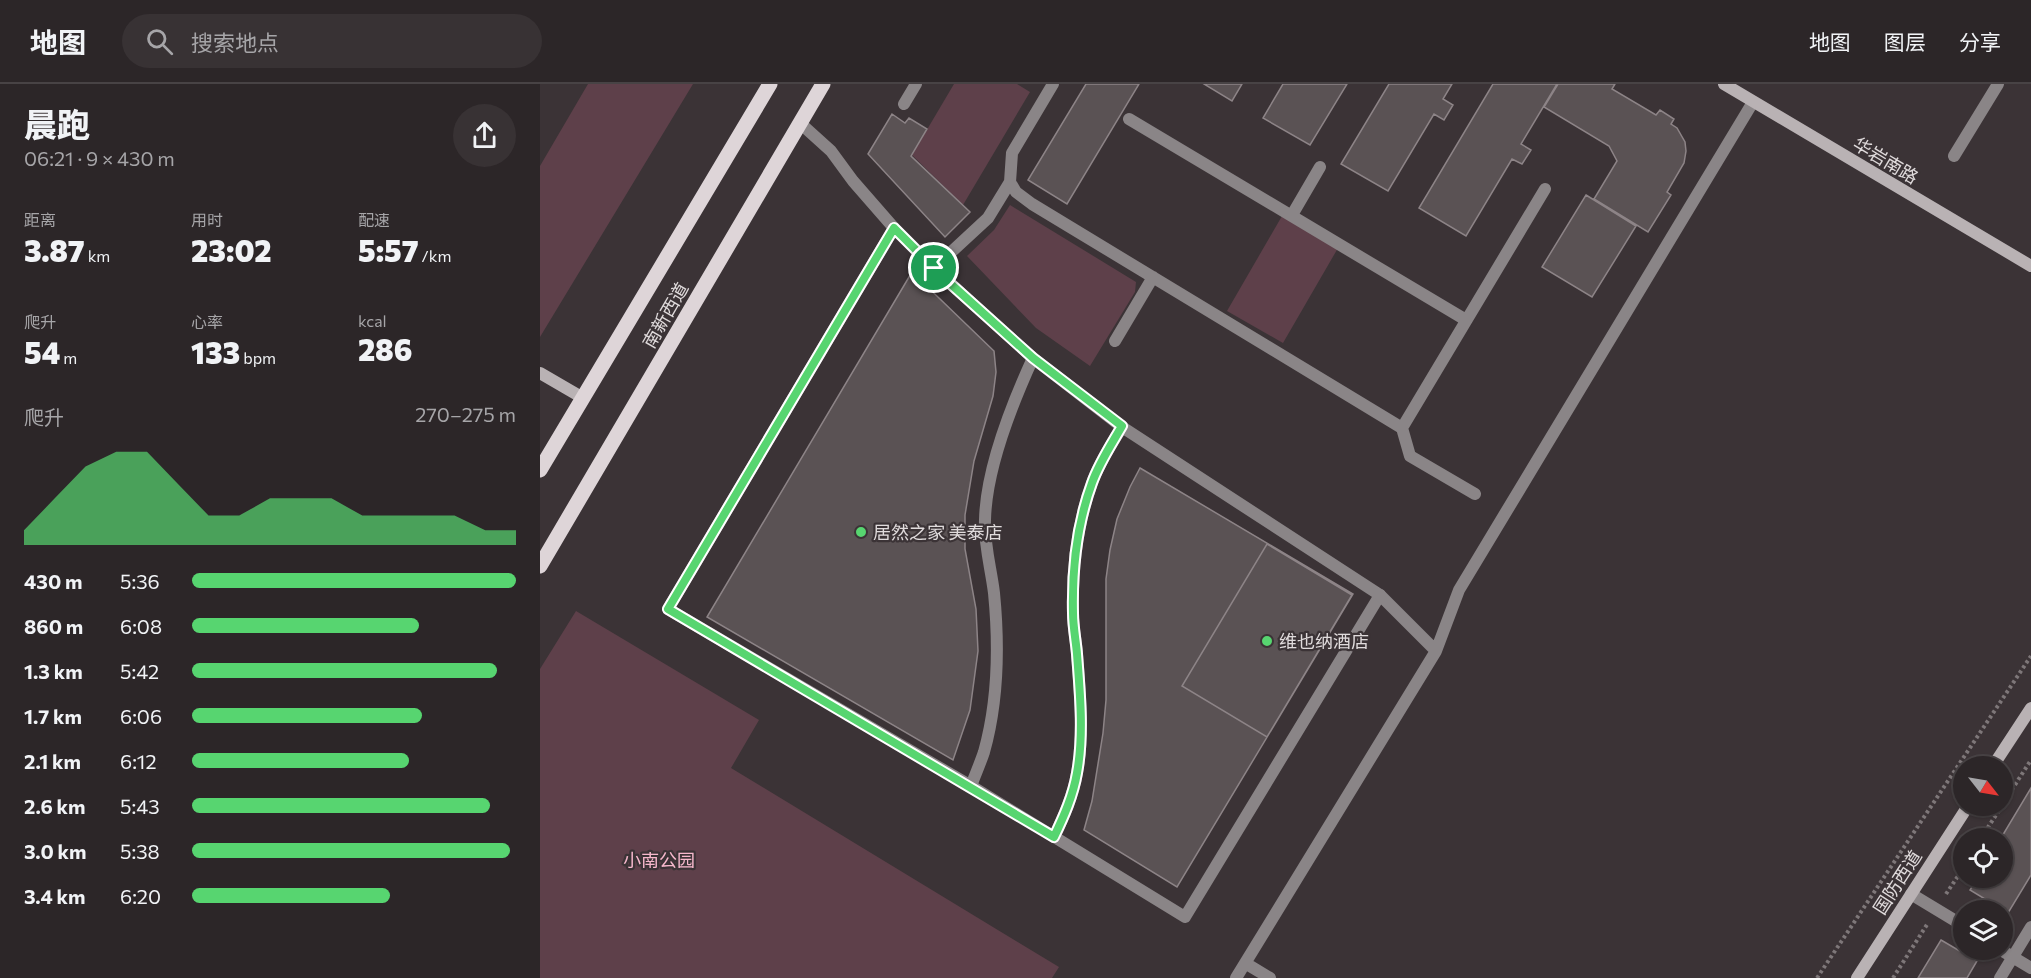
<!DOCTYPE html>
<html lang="zh">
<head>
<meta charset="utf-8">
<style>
  :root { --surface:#2c2628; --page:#383234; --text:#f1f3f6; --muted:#a6a5a8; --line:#484345; --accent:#57d570 }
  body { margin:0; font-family:Commissioner,"Noto Sans SC",sans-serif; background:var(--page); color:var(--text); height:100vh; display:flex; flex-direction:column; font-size:22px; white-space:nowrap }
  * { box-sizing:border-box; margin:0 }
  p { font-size:20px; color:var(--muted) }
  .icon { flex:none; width:33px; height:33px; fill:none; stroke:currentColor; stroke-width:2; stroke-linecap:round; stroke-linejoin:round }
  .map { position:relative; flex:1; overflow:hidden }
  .side { display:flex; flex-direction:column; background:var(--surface); width:540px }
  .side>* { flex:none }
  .needle { width:39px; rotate:121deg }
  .controls { position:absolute; left:1413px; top:672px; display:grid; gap:12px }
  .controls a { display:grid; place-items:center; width:60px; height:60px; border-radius:50%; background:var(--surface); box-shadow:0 2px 4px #0004,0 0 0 2px var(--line); font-size:30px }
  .pin { position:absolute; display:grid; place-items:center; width:51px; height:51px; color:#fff; margin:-26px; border:3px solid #fff; border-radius:50%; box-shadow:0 2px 6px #0007 }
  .round { display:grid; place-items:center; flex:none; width:63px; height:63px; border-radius:32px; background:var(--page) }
  .headline { display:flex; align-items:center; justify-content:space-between; height:102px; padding:0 24px }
  h1 { font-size:33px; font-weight:800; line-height:45px }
  .figures { display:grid; grid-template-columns:repeat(3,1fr); gap:9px; height:102px; padding:6px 24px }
  .figures div { display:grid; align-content:center }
  .figures b { font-size:30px; font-weight:800 }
  .figures small { font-size:16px; font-weight:400 }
  .figures p { font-size:16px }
  .chart { height:168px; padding:12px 24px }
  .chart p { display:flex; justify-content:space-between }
  .chart svg { width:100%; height:108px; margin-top:6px; fill:var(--accent); opacity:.7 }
  ul { padding:0 24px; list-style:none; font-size:20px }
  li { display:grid; grid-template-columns:96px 72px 1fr; align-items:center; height:45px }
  li i { height:15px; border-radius:8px; background:var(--accent) }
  header { display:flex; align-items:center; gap:36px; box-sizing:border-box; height:84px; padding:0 30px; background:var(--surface); border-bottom:2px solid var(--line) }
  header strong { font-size:28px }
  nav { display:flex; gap:33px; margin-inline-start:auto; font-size:21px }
  .search { width:420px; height:54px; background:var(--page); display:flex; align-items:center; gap:15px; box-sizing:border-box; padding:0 21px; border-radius:33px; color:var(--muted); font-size:22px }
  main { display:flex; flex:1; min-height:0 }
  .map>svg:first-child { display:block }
</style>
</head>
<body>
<header>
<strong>地图</strong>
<div class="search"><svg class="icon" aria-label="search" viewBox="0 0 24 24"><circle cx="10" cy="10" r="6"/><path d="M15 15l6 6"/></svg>搜索地点</div>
<nav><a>地图</a><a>图层</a><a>分享</a></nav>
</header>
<main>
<section class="side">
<div class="headline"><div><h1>晨跑</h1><p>06:21 · 9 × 430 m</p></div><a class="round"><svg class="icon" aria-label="share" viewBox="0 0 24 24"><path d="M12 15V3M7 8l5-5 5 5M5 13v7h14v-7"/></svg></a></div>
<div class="figures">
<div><p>距离</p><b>3.87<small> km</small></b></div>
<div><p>用时</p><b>23:02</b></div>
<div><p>配速</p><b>5:57<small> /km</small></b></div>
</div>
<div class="figures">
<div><p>爬升</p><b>54<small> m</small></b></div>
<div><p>心率</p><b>133<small> bpm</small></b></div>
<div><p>kcal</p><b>286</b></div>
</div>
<div class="chart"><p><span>爬升</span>270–275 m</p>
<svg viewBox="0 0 160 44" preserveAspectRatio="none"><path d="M0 44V38L10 25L20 12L30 6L40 6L50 19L60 32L70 32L80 25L90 25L100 25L110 32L120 32L130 32L140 32L150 38L160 38V44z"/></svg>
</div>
<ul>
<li><b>430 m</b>5:36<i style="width:100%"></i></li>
<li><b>860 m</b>6:08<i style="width:70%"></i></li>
<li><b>1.3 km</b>5:42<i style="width:94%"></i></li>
<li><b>1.7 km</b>6:06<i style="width:71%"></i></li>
<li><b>2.1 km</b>6:12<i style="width:67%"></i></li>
<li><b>2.6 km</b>5:43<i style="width:92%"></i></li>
<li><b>3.0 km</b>5:38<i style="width:98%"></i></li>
<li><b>3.4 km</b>6:20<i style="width:61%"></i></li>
</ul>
</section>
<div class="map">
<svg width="1491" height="894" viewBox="0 0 1491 894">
  <rect width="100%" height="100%" fill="#3b3336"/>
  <path fill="#5e404a" d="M48 0H153L0 253V82Z
    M414 0H477L490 8 423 121 372 71Z
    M470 121 596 198 595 208 550 282 496 244 427 172 454 146Z
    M742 132 798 164 743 259 687 227Z
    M36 527 219 636 191 684 519 883 512 894H0V585Z"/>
  <path fill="#5a5254" stroke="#8d8487" stroke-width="1.5" d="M546 0H599L527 120 488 96Z
    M664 0H702L692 17Z
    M743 0H807L770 61 723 34Z
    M849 0H912L903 15 913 21 904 36 894 30 848 107 801 80Z
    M953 0H1017L981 60 991 66 982 80 972 75 926 152 879 124Z
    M1018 0H1075L1072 5 1116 31 1120 26 1134 35 1131 40 1137 44 1145 58 1146 67 1144 79 1127 108 1131 111 1108 148 1054 115 1077 77 1069 62 1004 23Z
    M352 30 365 39 369 34 387 45 371 72 430 128 405 153 328 70Z
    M1046 111 1096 142 1052 213 1002 183Z
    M372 188 454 267 456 288 453 312 434 377 425 431V465L436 525 438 567 430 626 413 676 167 533Z
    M600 384 813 510 637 803 544 746 552 717 563 649 566 616V495L570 466 577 435 590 403Z
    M727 460 812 511 727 653 642 602Z
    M1491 704V791L1468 829 1430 806 1438 794H1462L1461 754Z
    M1401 856 1437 877 1427 894H1378Z"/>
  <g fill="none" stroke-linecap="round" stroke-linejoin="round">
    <path stroke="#7e7779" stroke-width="4" stroke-dasharray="3 3" stroke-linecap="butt" d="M1462 721 1491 676
      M1441 754 1462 722
      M1406 810 1424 783
      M1277 894 1491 572
      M1353 894 1388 839"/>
    <path stroke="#8a8587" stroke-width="12" d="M513 0 472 69 470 98 476 108 492 120 862 344 870 372 935 410
      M364 20 376 0
      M589 35 926 236
      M1414 72 1458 0
      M752 131 780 83
      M354 144 128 525 431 702 645 833 840 511
      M394 184 448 134 470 98
      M575 257 613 193
      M862 344 1005 105
      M431 702C435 691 440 680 444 668 458 618 459 560 454 509 451 484 444 461 445 436 446 385 472 320 493 274
      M514 753C524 732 533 712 537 689 544 651 540 609 537 570 536 557 533 543 533 529 532 486 537 440 552 399 559 379 571 361 582 343"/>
    <path stroke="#8a8587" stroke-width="12" d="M260 39 291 67 313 97 354 144 403 193 493 274 582 343 840 511 896 567
      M1371 810 1424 842
      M1461 866 1491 884
      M705 879 730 894
      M696 894 896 567 919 506 1213 18
      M1460 894 1491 843"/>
    <path stroke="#b9b2b4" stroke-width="12" d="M1184 0 1491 182
      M0 289 43 314
      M1453 682 1491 624
      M1317 894 1428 722"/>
    <path stroke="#ded5d8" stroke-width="15" d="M0 386 230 0
      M0 482 283 0"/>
  </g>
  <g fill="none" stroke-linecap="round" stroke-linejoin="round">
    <g stroke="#fff" stroke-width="12">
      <path id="route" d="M354 144 403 193 493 274 582 342C571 361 559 379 552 399 537 440 532 486 533 529 533 543 536 557 537 570 540 609 544 651 537 689 533 712 524 732 514 753L128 525Z"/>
    </g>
    <use href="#route" stroke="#57d570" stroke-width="8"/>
  </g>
  <g fill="#57d570" stroke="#3b3336" stroke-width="2">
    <circle cx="321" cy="448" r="6"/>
    <circle cx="727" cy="557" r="6"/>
  </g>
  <g text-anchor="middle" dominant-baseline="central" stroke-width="4.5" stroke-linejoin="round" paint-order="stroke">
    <g font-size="18" fill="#e0dbdc" stroke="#3b3336">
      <text transform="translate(1346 76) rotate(31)">华岩南路</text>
      <text transform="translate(125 231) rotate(-60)">南新西道</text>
      <text transform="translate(1357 798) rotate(-57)">国防西道</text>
    </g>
    <g font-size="18" fill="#e0dbdc" stroke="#3b3336" text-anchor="start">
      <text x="333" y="448">居然之家 美泰店</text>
      <text x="739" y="557">维也纳酒店</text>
    </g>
    <g font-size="18" fill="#f6b8cc" stroke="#3b3336">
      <text x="119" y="776">小南公园</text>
    </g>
  </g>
</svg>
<div class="controls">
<a><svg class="needle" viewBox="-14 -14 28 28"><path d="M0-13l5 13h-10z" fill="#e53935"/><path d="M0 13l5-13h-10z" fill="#a6a5a8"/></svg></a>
<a><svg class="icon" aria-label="locate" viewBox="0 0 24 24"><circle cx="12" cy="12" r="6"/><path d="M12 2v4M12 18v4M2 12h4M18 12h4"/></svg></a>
<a><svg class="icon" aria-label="layers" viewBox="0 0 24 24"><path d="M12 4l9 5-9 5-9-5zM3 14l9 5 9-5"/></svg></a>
</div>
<div class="pin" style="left:394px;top:184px;background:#1e9e55"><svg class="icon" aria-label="arrive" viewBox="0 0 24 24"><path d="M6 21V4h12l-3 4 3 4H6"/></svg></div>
</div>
</main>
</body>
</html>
